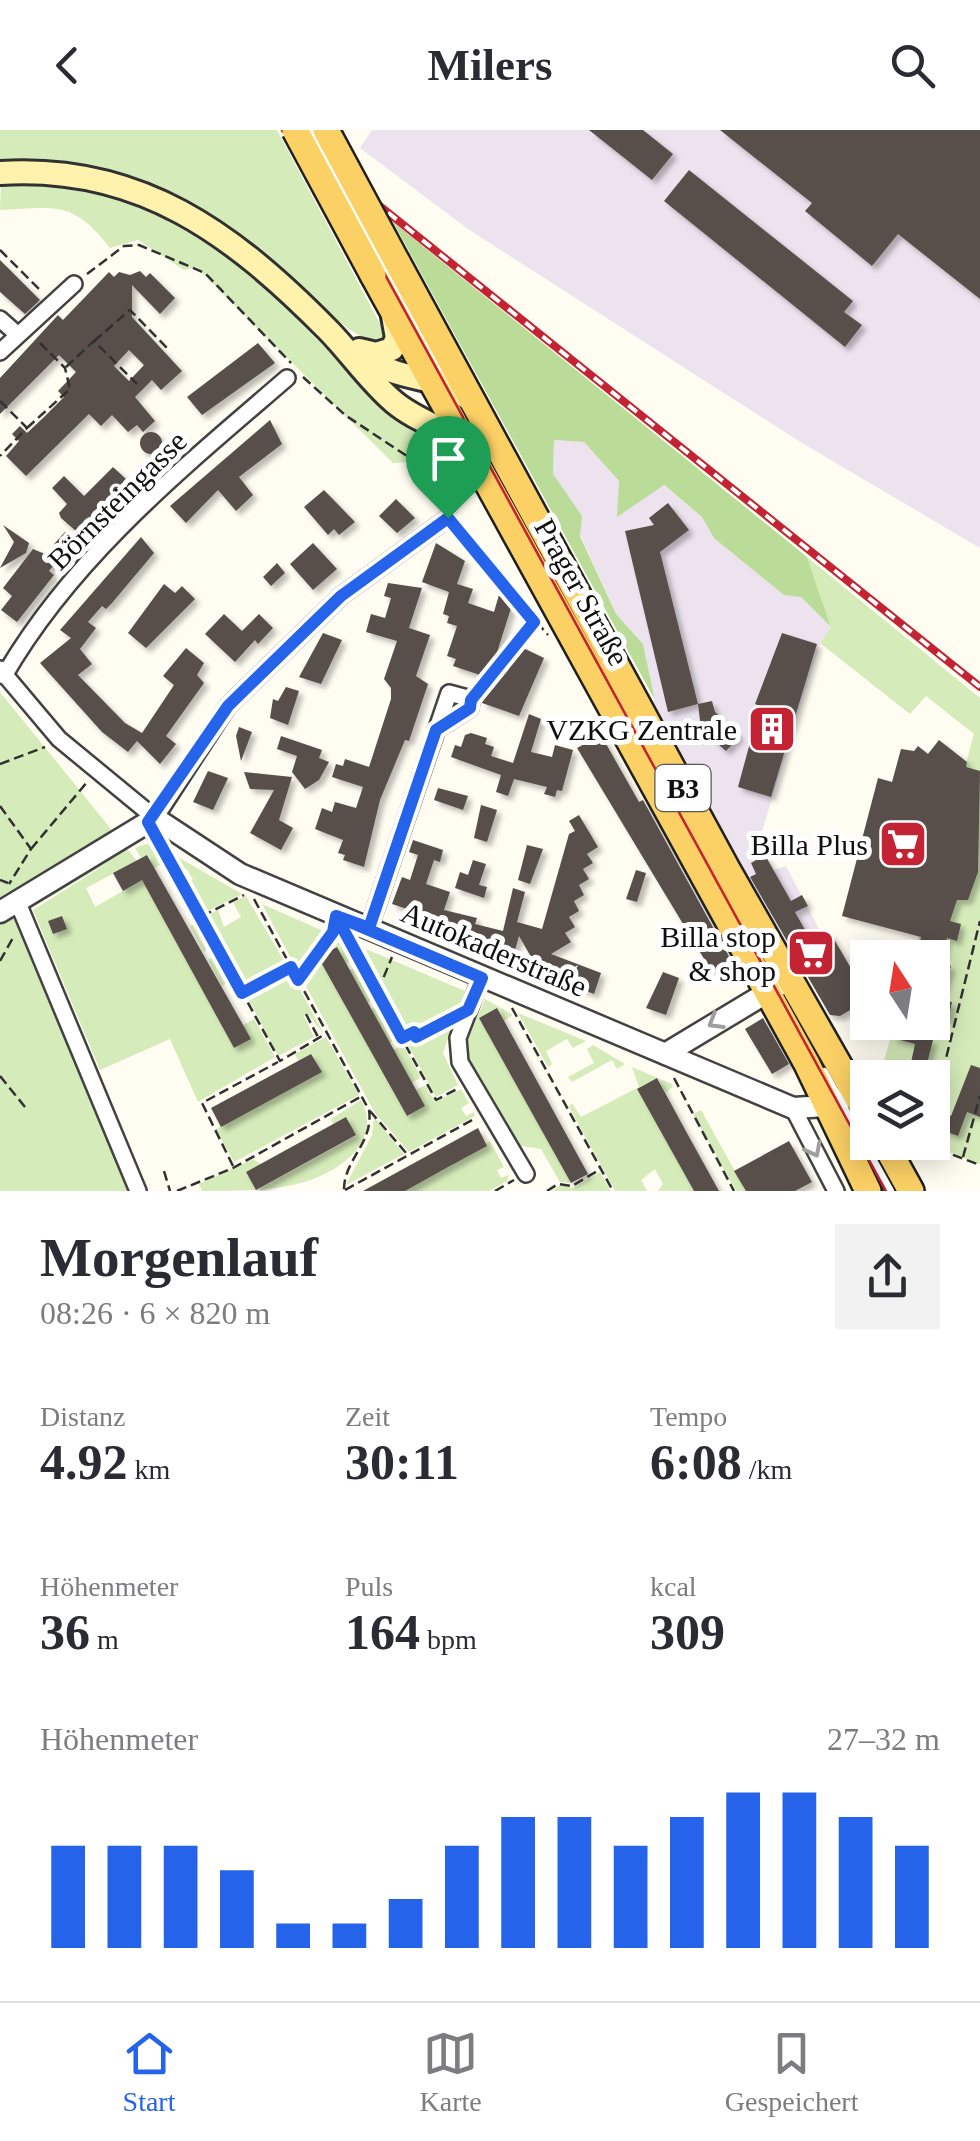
<!DOCTYPE html>
<html lang="de">
<head>
<meta charset="utf-8">
<style>
  :root { --surface:#fff; --page:#f2f2f3; --text:#2b2b33; --muted:#7c7c81; --line:#e1e1e2; --accent:#2563eb }
  body { margin:0; font-family:Georgia,serif; background:var(--page); color:var(--text); height:100vh; display:flex; flex-direction:column; font-size:38px; white-space:nowrap }
  * { box-sizing:border-box; margin:0 }
  p { font-size:32px; color:var(--muted) }
  .icon { flex:none; width:55px; height:55px; fill:none; stroke:currentColor; stroke-width:2; stroke-linecap:round; stroke-linejoin:round }
  .map { position:relative; height:1061px; overflow:hidden }
  .panel { display:flex; flex-direction:column; background:var(--surface); flex:1 }
  .panel>* { flex:none }
  .needle { width:65px; rotate:348deg }
  .buttons { position:absolute; left:850px; top:810px; display:grid; gap:20px }
  .buttons a { display:grid; place-items:center; width:100px; height:100px; border-radius:0px; background:var(--surface); box-shadow:0 5px 25px #0003; font-size:50px }
  .pin { position:absolute; display:grid; place-items:center; width:85px; height:85px; color:#fff; margin:-102px -42px; border-radius:50% 50% 50% 0; rotate:-45deg; box-shadow:0 0 10px #0007 }
  .pin .icon { rotate:45deg }
  .round { display:grid; place-items:center; flex:none; width:105px; height:105px; border-radius:0px; background:var(--page) }
  .summary { display:flex; align-items:center; justify-content:space-between; height:170px; padding:0 40px }
  h1 { font-size:55px; font-weight:700; line-height:75px }
  .metrics { display:grid; grid-template-columns:repeat(3,1fr); gap:15px; height:170px; padding:10px 40px }
  .metrics div { display:grid; align-content:center }
  .metrics b { font-size:50px; font-weight:700 }
  .metrics small { font-size:28px; font-weight:400 }
  .metrics p { font-size:28px }
  .chart { height:280px; padding:20px 40px }
  .chart p { display:flex; justify-content:space-between }
  .chart svg { width:100%; height:180px; margin-top:10px; stroke:var(--accent); stroke-width:6 }
  header { display:flex; justify-content:space-between; align-items:center; height:130px; padding:0 40px; background:var(--surface); font-size:45px; font-weight:700 }
  .tabs { display:flex; justify-content:space-around; align-items:center; height:140px; border-top:2px solid var(--line); background:var(--surface); font-size:28px; color:var(--muted) }
  .tabs a { display:grid; justify-items:center; gap:5px }
  .tabs .current { color:var(--accent) }
  .map>svg:first-child { display:block }
</style>
</head>
<body>
<header><svg class="icon" aria-label="back" viewBox="0 0 24 24"><path d="M15 5l-7 7 7 7"/></svg>Milers<svg class="icon" aria-label="search" viewBox="0 0 24 24"><circle cx="10" cy="10" r="6"/><path d="M15 15l6 6"/></svg></header>
<div class="map">
<svg width="980" height="1061" viewBox="0 0 980 1061">
  <defs>
    <filter id="shadow"><feDropShadow dx="4.5" dy="4.5" stdDeviation="2.5" flood-color="#0004"/></filter>
  </defs>
  <rect width="100%" height="100%" fill="#fffcf1"/>
  <path fill="#ece3ee" d="M372 0H980V418L802 313 468 99 360 18Z
    M554 310 584 312 619 351 618 386 663 355 702 387 714 408 801 467 831 497 820 513 758 714 773 740 786 736 820 801 763 834 626 585 655 570 643 514 616 484 553 344Z"/>
  <path fill="#d5ebb9" d="M0 0H277L388 209 378 215C338 197 313 169 280 141 203 77 106 16 0 32Z
    M1 52C31 53 63 52 93 57 207 78 316 214 399 291L438 305 452 330 393 333 196 137 184 140 138 110 110 118C74 71 57 77 0 80Z
    M807 427 980 568V1034L924 1013 932 1012V948L879 947 895 893 932 892V828L913 827 974 604 926 566 910 584 820 513 831 497Z
    M0 562 137 731 86 758 95 777 142 750 234 918 251 909 243 895 254 889 275 927 198 972 170 909 100 940 33 780 116 728 16 787 132 1061H0Z
    M146 714 160 716 168 731 154 738 148 725 141 728 135 718Z
    M169 724V722L242 764 201 784 185 755 193 750 187 739 179 742Z
    M246 766 287 836 243 859 203 787 218 780 224 797 241 787 233 772Z
    M262 774 330 804 312 828 294 834Z
    M199 791 214 814 204 822 190 796Z
    M332 805 345 810 354 829 346 834 336 817 318 827 407 986 424 976 416 960 425 955 435 972 461 959 469 973 461 978 466 986 474 982 475 986 409 1022 375 983 301 847Z
    M354 814 465 861 457 884 431 898 427 891 411 896 413 901 403 906 367 842 375 837 368 825 360 830Z
    M220 825 232 850 222 856 208 829Z
    M359 836 376 866 368 873 349 840Z
    M289 839 324 904 307 883 304 886 314 907 278 926 247 866Z
    M485 869 513 885 504 891 497 878 479 888 571 1053 560 1052 541 1019 515 1015 466 929V913Z
    M381 875 398 906 390 913 371 879Z
    M518 883 586 911 573 918 567 909 546 921 552 934 548 937Z
    M455 888 443 923 458 955 436 967 405 910 411 906 418 915 427 910 425 905Z
    M326 907 359 965 234 1032 216 999 321 942 311 924 298 931 295 924Z
    M403 915 421 947 412 953 393 920Z
    M593 915 625 934 617 939 612 930 572 952 568 947 594 933 587 919Z
    M632 937 672 954 673 956 666 963 657 948 637 959 694 1061H658L663 1054 655 1039 641 1050 647 1061H615L569 977 572 973 581 987 639 957Z
    M361 970C371 989 368 1004 356 1021 318 1061 263 1061 202 1061L199 1054 253 1029 261 1034 246 1042 257 1060 356 1006 347 988 333 994 331 989Z
    M701 980 746 1061H736L693 984Z
    M374 987 404 1024 346 1055 372 1005Z
    M490 1011 504 1037 497 1040 501 1048 509 1045 507 1051 489 1061H405Z
    M600 1042 611 1061H552L560 1055 573 1058Z"/>
  <path fill="#badc98" d="M393 92 807 427 831 497 801 467 784 465 714 408 702 387 664 355 617 387 619 351 584 312 554 310 553 344 582 386 580 406 616 484 643 514 655 570Z"/>
  <path fill="#584f4b" fill-rule="evenodd" filter="url(#shadow)" d="M589 0H643L673 24 652 50Z
    M720 0H980V169L898 104 872 136 805 81 812 73Z
    M689 40 853 171 844 182 862 195 845 217 664 71Z
    M0 130 40 170 25 184 0 162Z
    M140 141 146 147 150 143 175 168 160 184 132 155V187L182 241 161 260 152 250 135 267 155 291 143 302 137 295 128 302 112 285 101 296 89 284 26 346 6 326 19 311 12 304 20 296 27 303 43 288 64 267 58 261 76 242 59 225 0 284V248L58 185 63 190 109 142 114 147 119 142 130 145ZM129 220 144 235 129 251 114 236Z
    M258 213 275 233 202 285 187 267Z
    M270 290 282 314 239 347 253 365 236 381 218 360 186 393 170 376Z
    M140 313a11 11 0 1 1 22 0a11 11 0 1 1-22 0Z
    M113 337 126 349 77 402 61 388 59 383 67 374 52 358 64 346 84 366Z
    M324 360 355 392 339 405 334 399 328 405 304 377Z
    M396 369 415 388 397 403 379 386Z
    M668 373 689 400 660 422 698 574 668 582 625 401 654 395 649 388Z
    M3 395 29 413 26 423 0 438 14 412Z
    M65 402 79 415 67 428 63 423 49 441 54 445 17 492 1 480 12 466 3 458 33 419 45 424Z
    M141 407 154 423 112 473 106 479 102 476 88 492 96 498 80 519 92 534 78 545 125 593 142 603 174 555 163 546 186 518 204 533 197 545 204 553 166 606 176 614 160 634 137 611 128 622 102 602 40 533 71 508 60 500Z
    M313 413 337 439 313 460 290 434Z
    M436 413 465 431 457 454 473 459 468 473 494 482 499 465 511 478 489 548 453 536 456 529 447 526 457 496 447 493 449 486 443 484 449 462 422 452Z
    M277 433 285 443 271 456 263 447Z
    M388 453 422 458 409 498 430 505 416 546 428 554 409 611 405 610 380 670 364 737 343 730 345 725 338 723 343 710 315 699 322 678 332 682 335 672 356 678 363 657 332 647 336 634 343 636 345 629 369 637 391 569V558L384 549 397 511 366 502 371 484 385 488 391 468 384 466Z
    M164 454 175 463 182 456 195 469 146 518 128 503Z
    M224 484 242 501 259 484 273 498 258 514 255 510 235 532 205 504Z
    M323 503 342 510 321 554 299 547Z
    M782 503 817 514 771 667 738 657 760 576 755 574Z
    M519 516 544 528 519 586 482 573 486 560Z
    M286 557 299 561 288 595 270 588 273 569 278 571Z
    M712 571 715 582 740 606 726 621 701 599 698 574Z
    M529 584 541 589 531 622 552 627 555 615 573 620 562 661 557 660 555 667 544 664 547 657 514 649 508 666 496 662 501 645 451 627 455 615 461 617 465 605 471 603 487 608 485 614 494 617 491 626 513 633Z
    M239 597 252 602 241 631 236 606Z
    M601 605 639 672 643 670 732 832 712 842 577 618Z
    M281 606 322 620 319 628 329 632 319 650 305 659 292 642 297 626 277 619Z
    M939 610 967 632 966 637 980 641 978 742 968 770H957L950 791 961 794 957 811 947 808 941 833 951 836 943 861 932 857V828H916L921 807 842 786 878 648 892 652 901 619 914 621 918 616 928 624Z
    M208 641 228 648 213 680 193 672Z
    M244 642 292 647 279 690 293 698 281 720 250 703 274 660 250 659Z
    M438 658 468 666 463 680 434 670Z
    M481 675 497 680 487 712 474 708Z
    M579 685 598 717 587 724 593 733 583 739 589 749 579 755 584 765 574 771 579 781 569 787 575 797 565 803 571 812 551 824 601 843 594 864 571 855 578 835 556 847 538 839 519 806 514 824 450 801 452 797 405 784 407 779 392 774 402 747 410 750 418 725 409 722 413 710 443 720 440 732 434 730 426 754 450 762 444 780 477 788 475 794 503 801 513 758 525 762 517 792 542 799 569 704 575 701 569 691Z
    M527 715 543 719 530 754 518 750Z
    M147 725 251 909 234 918 142 750 123 761 113 743Z
    M765 725 791 771 802 765 808 776 795 782 809 807 820 801 831 804 866 864 862 873 840 886 830 885 750 747 756 744 751 733Z
    M473 730 486 734 479 755 487 757 484 768 455 758 460 742 468 745Z
    M636 740 646 743 637 772 626 769Z
    M62 786 67 799 53 804 48 791Z
    M337 817 425 976 407 986 318 827Z
    M663 842 679 848 666 885 646 878Z
    M936 869 952 872 948 891 932 887Z
    M497 878 588 1044 571 1053 479 888Z
    M763 888 789 934 772 944 745 899Z
    M897 892H925L921 908 933 910 925 941 934 948H883L888 931 910 937 915 914 893 908Z
    M311 924 322 942 221 997 211 978Z
    M971 935 980 938V987L967 982 958 1006 942 1000 941 994 945 984 951 986Z
    M657 948 688 1005 719 1061H694L637 959Z
    M346 987 356 1005 256 1060 246 1042Z
    M478 998 487 1016 448 1037 405 1061H363Z
    M789 1011 812 1052 795 1061H746L734 1041Z"/>
  <g fill="none" stroke-linecap="round" stroke-linejoin="round">
    <g stroke="#424242" stroke-width="12">
      <path id="service" d="M385 138 445 250
        M824 942 890 1061"/>
    </g>
    <g stroke="#424242" stroke-width="20">
      <path id="minor" d="M0 189 18 205
        M0 222 74 154
        M0 539 59 609 155 688 228 576 341 466 448 388
        M4 546C73 426 184 337 287 248
        M18 773 138 1061
        M369 798 449 563 471 569 470 578 436 600
        M481 848 458 908 460 932 526 1044
        M793 978 836 1061"/>
    </g>
    <g stroke="#424242" stroke-width="25">
      <path id="tertiary" d="M0 782 155 688 240 744 793 978 826 976 853 963
        M665 924 778 856"/>
    </g>
    <g stroke="#313131" stroke-width="28">
      <path id="secondary" d="M0 43C140 34 233 104 327 199 350 222 369 251 394 272 414 289 440 297 461 310
        M359 220 376 224 392 219 397 208 393 186
        M365 225C397 255 446 242 474 274"/>
    </g>
    <g stroke="#202020" stroke-width="30">
      <path id="primary" d="M397 132 727 739 868 986
        M373 145 807 934 868 1061
        M884 1012 911 1061"/>
    </g>
    <path stroke="#313131" stroke-width="2.5" stroke-dasharray="10 5" stroke-linecap="butt" d="M0 120 41 161
      M87 144 124 116 139 115 205 143 291 233
      M94 211 130 180 170 221
      M66 237 94 211 137 254
      M303 247 345 285 419 334 434 351 441 374
      M0 271 27 298 0 326
      M27 298 70 259 65 238 37 210
      M458 402 548 505
      M481 557 533 493
      M0 634 45 617
      M0 676 31 719 9 754
      M161 715 280 931 327 903
      M31 719 88 651
      M0 750 8 753
      M254 769 369 980C374 1013 343 1030 344 1061
      M202 786 244 765
      M347 810 436 970 457 959
      M0 831 14 806
      M299 848 333 802
      M378 861 392 827
      M242 863 313 830
      M512 878 613 1061
      M306 884 318 907
      M404 908 414 902 416 907 447 891
      M0 946 25 977
      M674 948 734 1061
      M370 981 407 1024
      M932 985 980 791
      M914 1024 924 1014 980 1035
      M963 1027 980 966
      M233 1036 202 973 278 932
      M164 1041 170 1061
      M345 1060 474 989
      M177 1061 233 1038 362 966
      M495 1061 514 1050
      M547 1061 558 1054 572 1056 599 1040"/>
    <use href="#service" stroke="#fff" stroke-width="8"/>
    <use href="#minor" stroke="#fff" stroke-width="15"/>
    <use href="#tertiary" stroke="#fff" stroke-width="20"/>
    <use href="#secondary" stroke="#fff2ac" stroke-width="22"/>
    <use href="#primary" stroke="#fbd065" stroke-width="25"/>
    <path stroke="#c32332" stroke-width="2.5" d="M306 0 886 1061"/>
    <g stroke="#c32332" stroke-width="8">
      <path id="rail" d="M285 0 980 557"/>
    </g>
    <use href="#rail" stroke="#fff" stroke-width="4" stroke-dasharray="11" stroke-linecap="butt"/>
    <g stroke="#424242" stroke-width="12" stroke-linecap="butt">
      <path id="service-bridge" d="M310 0 385 138"/>
    </g>
    <g stroke="#202020" stroke-width="30" stroke-linecap="butt">
      <path id="primary-bridge" d="M295 0 373 145
        M326 0 397 132"/>
    </g>
    <use href="#service-bridge" stroke="#fff" stroke-width="8"/>
    <use href="#primary-bridge" stroke="#fbd065" stroke-width="25"/>
  </g>
  <defs><path id="oneway-chevron" d="M-2-3.5L2.5 0L-2 3.5" fill="none" stroke-width="1.6" stroke-linecap="round" stroke-linejoin="round" transform="scale(2.5)"/></defs>
  <g stroke="#9f9f9f">
    <use href="#oneway-chevron" transform="translate(715 892) rotate(149)"/>
    <use href="#oneway-chevron" transform="translate(814 1020) rotate(63)"/>
  </g>
  <g fill="none" stroke-linecap="round" stroke-linejoin="round">
    <g stroke="#fff" stroke-width="20">
      <path id="route" d="M448 388 341 466 228 576 148 692 242 863 291 837 298 850 333 802 336 786 482 848 468 880 416 907 414 902 402 908 336 786 369 798 436 600 470 578 471 570 534 492 448 388"/>
    </g>
    <use href="#route" stroke="#2563eb" stroke-width="12"/>
  </g>
  <defs>
    <g id="building-square" transform="scale(2.5)"><rect x="-9" y="-9" width="18" height="18" rx="4" fill="#c32332" stroke="#fff"/><path d="M-4-6H4V6H1V3H-1V6H-4ZM-2.5-4.3h1.7v1.8h-1.7ZM.8-4.3h1.7v1.8H.8ZM-2.5-1h1.7V.8h-1.7ZM.8-1h1.7V.8H.8Z" fill="#fff"/></g>
    <g id="supermarket-square" transform="scale(2.5)"><rect x="-9" y="-9" width="18" height="18" rx="4" fill="#c32332" stroke="#fff"/><path d="M-6-5.5h2.5l.6 2H6L4.5 2H-2.5L-4.4-4H-6ZM-1.5 3.2a1.3 1.3 0 1 0 .1 0ZM3 3.2a1.3 1.3 0 1 0 .1 0Z" fill="#fff"/></g>
  </defs>
  <g fill-rule="evenodd">
    <use href="#building-square" x="772" y="599"/>
    <use href="#supermarket-square" x="903" y="714"/>
    <use href="#supermarket-square" x="811" y="823"/>
  </g>
  <g text-anchor="middle" dominant-baseline="central" stroke-width="10" stroke-linejoin="round" paint-order="stroke">
    <rect fill="#fff" stroke="#575757" stroke-width="2.5" x="655.5" y="635" width="55" height="46" rx="8"/>
    <g font-size="28" font-weight="bold" fill="#0f0f0f">
      <text x="683" y="658">B3</text>
    </g>
    <g font-size="30" fill="#0f0f0f" stroke="#fff">
      <text transform="translate(117 370) rotate(-45)">Börnsteingasse</text>
      <text transform="translate(582 462) rotate(61)">Prager Straße</text>
      <text transform="translate(494 819) rotate(23)">Autokaderstraße</text>
    </g>
    <g font-size="30" fill="#0f0f0f" stroke="#fff" text-anchor="end">
      <text x="737" y="599">VZKG Zentrale</text>
      <text x="868" y="714">Billa Plus</text>
      <text x="776" y="806">Billa stop<tspan x="776" dy="34">&amp; shop</tspan></text>
    </g>
  </g>
</svg>
<div class="buttons">
<a><svg class="needle" viewBox="-14 -14 28 28"><path d="M0-13l5 13h-10z" fill="#e53935"/><path d="M0 13l5-13h-10z" fill="#7c7c81"/></svg></a>
<a><svg class="icon" aria-label="layers" viewBox="0 0 24 24"><path d="M12 4l9 5-9 5-9-5zM3 14l9 5 9-5"/></svg></a>
</div>
<div class="pin" style="left:448px;top:388px;background:#1e9e55"><svg class="icon" aria-label="arrive" viewBox="0 0 24 24"><path d="M6 21V4h12l-3 4 3 4H6"/></svg></div>
</div>
<section class="panel">
<div class="summary"><div><h1>Morgenlauf</h1><p>08:26 · 6 × 820 m</p></div><a class="round"><svg class="icon" aria-label="share" viewBox="0 0 24 24"><path d="M12 15V3M7 8l5-5 5 5M5 13v7h14v-7"/></svg></a></div>
<div class="metrics">
<div><p>Distanz</p><b>4.92<small> km</small></b></div>
<div><p>Zeit</p><b>30:11</b></div>
<div><p>Tempo</p><b>6:08<small> /km</small></b></div>
</div>
<div class="metrics">
<div><p>Höhenmeter</p><b>36<small> m</small></b></div>
<div><p>Puls</p><b>164<small> bpm</small></b></div>
<div><p>kcal</p><b>309</b></div>
</div>
<div class="chart"><p><span>Höhenmeter</span>27–32 m</p>
<svg viewBox="0 0 160 44" preserveAspectRatio="none"><path d="M5 44V19M15 44V19M25 44V19M35 44V25M45 44V38M55 44V38M65 44V32M75 44V19M85 44V12M95 44V12M105 44V19M115 44V12M125 44V6M135 44V6M145 44V12M155 44V19"/></svg>
</div>
</section>
<nav class="tabs">
<a class="current"><svg class="icon" aria-label="home" viewBox="0 0 24 24"><path d="M3 11l9-7 9 7M6 9v11h12V9"/></svg>Start</a>
<a><svg class="icon" aria-label="map" viewBox="0 0 24 24"><path d="M3 6l6-2 6 2 6-2v14l-6 2-6-2-6 2zM9 4v14M15 6v14"/></svg>Karte</a>
<a><svg class="icon" aria-label="saved" viewBox="0 0 24 24"><path d="M7 4h10v16l-5-4-5 4z"/></svg>Gespeichert</a>
</nav>
</body>
</html>
